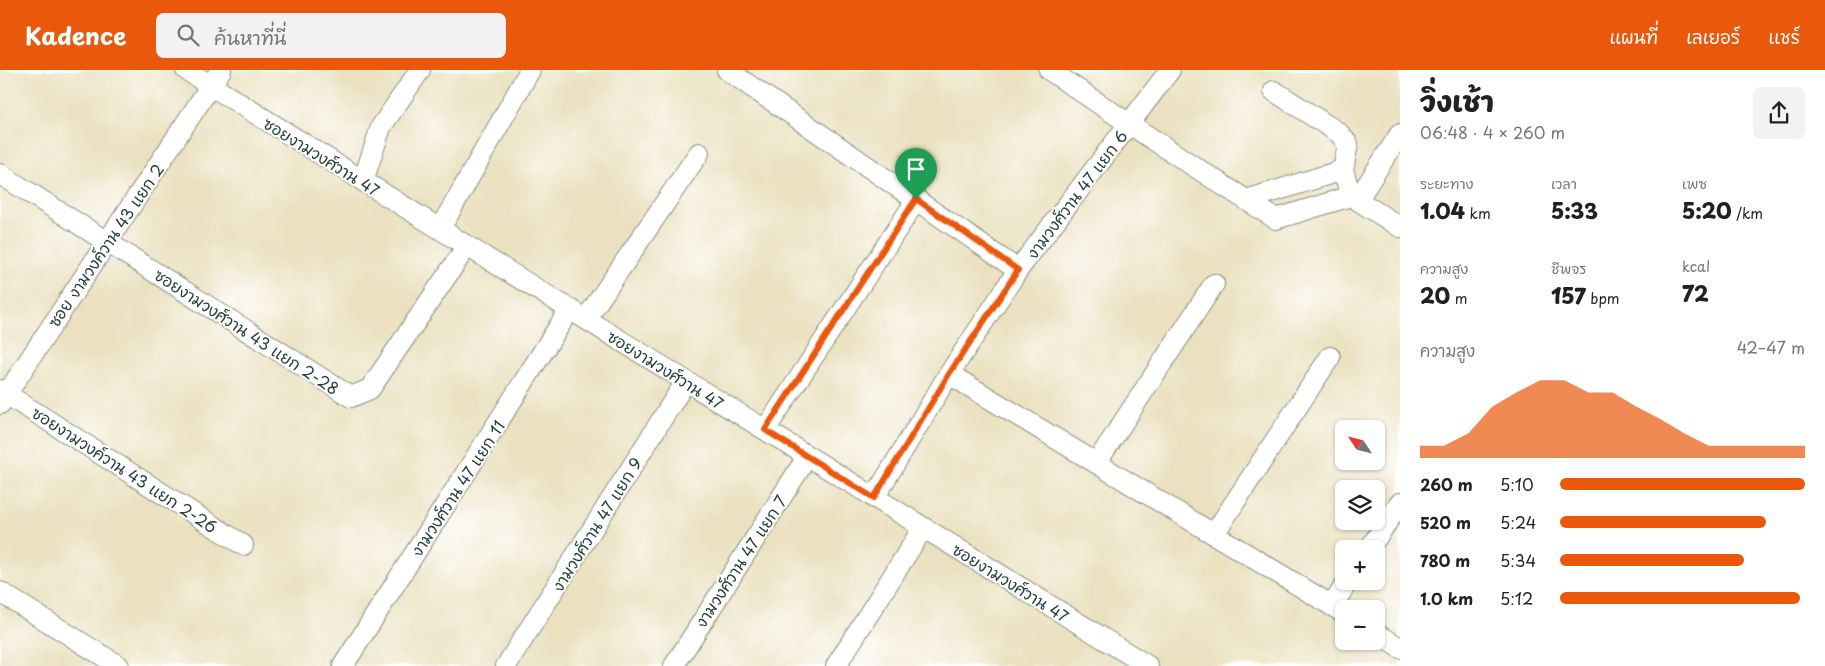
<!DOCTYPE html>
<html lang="th">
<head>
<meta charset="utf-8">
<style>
  :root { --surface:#fff; --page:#f2f2f2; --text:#202124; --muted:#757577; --accent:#ea580c }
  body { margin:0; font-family:"Playpen Sans","Playpen Sans Thai",sans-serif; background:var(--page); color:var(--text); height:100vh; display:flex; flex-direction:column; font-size:19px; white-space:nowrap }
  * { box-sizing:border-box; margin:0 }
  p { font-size:16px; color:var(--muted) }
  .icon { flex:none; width:28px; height:28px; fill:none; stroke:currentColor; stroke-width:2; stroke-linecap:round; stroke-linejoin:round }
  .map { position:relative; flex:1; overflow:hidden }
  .panel { display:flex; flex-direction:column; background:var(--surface); width:425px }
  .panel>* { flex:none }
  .needle { width:32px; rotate:305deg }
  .fabs { position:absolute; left:1335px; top:350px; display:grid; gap:10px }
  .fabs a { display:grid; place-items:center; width:50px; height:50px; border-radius:8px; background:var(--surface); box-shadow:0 1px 4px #0004; font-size:25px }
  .pin { position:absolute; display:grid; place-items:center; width:42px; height:42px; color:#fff; margin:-51px -21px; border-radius:50% 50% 50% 0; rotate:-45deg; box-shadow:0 0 5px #0007 }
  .pin .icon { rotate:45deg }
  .round { display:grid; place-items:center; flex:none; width:52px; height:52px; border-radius:8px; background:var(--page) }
  .summary { display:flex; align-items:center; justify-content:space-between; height:85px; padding:0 20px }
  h1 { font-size:28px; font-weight:800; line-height:38px }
  .stats { display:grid; grid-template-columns:repeat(3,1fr); gap:8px; height:85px; padding:5px 20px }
  .stats div { display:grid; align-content:center }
  .stats b { font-size:21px; font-weight:800 }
  .stats small { font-size:14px; font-weight:400 }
  .stats p { font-size:14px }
  .chart { height:140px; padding:10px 20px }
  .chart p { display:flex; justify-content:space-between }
  .chart svg { width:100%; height:90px; margin-top:5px; fill:var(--accent); opacity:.7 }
  ul { padding:0 20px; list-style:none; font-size:16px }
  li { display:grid; grid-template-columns:80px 60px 1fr; align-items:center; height:38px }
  li i { height:12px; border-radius:6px; background:var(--accent) }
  header { display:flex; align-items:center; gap:30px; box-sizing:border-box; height:70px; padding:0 25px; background:var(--accent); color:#fff }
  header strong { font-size:24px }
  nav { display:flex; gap:28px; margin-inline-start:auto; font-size:18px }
  .search { width:350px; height:45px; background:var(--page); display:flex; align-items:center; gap:12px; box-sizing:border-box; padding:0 18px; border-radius:8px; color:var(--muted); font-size:19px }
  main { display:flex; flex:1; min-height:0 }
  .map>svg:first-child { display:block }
</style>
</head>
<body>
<header>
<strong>Kadence</strong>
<div class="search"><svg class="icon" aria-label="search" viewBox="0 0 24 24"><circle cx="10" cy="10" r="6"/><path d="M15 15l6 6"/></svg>ค้นหาที่นี่</div>
<nav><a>แผนที่</a><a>เลเยอร์</a><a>แชร์</a></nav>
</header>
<main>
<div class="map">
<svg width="1400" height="596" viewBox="0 0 1400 596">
  <rect width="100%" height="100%" fill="#fff"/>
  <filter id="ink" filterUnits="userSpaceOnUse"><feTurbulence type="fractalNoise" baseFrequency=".02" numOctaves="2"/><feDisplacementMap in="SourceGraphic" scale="10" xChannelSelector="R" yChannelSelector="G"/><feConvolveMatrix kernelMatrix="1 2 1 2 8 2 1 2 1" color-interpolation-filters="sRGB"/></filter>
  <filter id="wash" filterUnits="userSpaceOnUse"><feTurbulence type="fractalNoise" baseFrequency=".0096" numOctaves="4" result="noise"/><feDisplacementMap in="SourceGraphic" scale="20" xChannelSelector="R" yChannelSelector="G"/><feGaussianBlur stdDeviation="1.12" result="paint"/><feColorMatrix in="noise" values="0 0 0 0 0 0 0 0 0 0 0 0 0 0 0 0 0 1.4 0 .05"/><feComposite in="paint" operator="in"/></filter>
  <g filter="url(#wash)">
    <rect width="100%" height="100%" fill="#ebe1c0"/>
  </g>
  <g filter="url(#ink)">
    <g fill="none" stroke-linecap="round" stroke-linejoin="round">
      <g stroke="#858f7a" stroke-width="22">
        <path id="minor" d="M186 0 467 176 1148 596
          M727 0 1018 200
          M1049 0C1124 51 1200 101 1276 149L1351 126 1343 100 1246 130
          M1274 21 1339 63 1348 74 1343 100
          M0 104 351 327 370 319 467 176
          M363 111 381 57 420 0
          M1351 126 1400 157
          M1358 129 1400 64
          M440 159 530 0
          M586 249 699 83
          M949 304 1344 543
          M0 320 243 475
          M0 334 221 0
          M765 360 917 129
          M1097 392 1214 214
          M874 428 949 304 1018 200 1170 0
          M1214 464 1330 287
          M1369 479 1400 433
          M0 522 119 596
          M1332 536 1348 511
          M1376 563 1400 578
          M343 596 570 239
          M506 596 686 311
          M674 596 807 387
          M836 596 923 458"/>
      </g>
      <use href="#minor" stroke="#fff" stroke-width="20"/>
    </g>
  </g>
  <g fill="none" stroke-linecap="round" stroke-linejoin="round" filter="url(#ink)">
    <g stroke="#fff" stroke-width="10">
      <path id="route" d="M916 129 1018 200 949 304 874 428 765 360Z"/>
    </g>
    <use href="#route" stroke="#ea580c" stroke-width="6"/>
  </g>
  <g text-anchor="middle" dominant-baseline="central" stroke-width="4" stroke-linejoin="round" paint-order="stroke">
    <g font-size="16" fill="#1f3d34" stroke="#fff">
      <text transform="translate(322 86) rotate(32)">ซอยงามวงศ์วาน 47</text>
      <text transform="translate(1076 124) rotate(-53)">งามวงศ์วาน 47 แยก 6</text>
      <text transform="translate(105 175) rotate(-56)">ซอย งามวงค์วาน 43 แยก 2</text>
      <text transform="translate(247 261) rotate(33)">ซอยงามวงศ์วาน 43 แยก 2-28</text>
      <text transform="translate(666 299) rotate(32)">ซอยงามวงศ์วาน 47</text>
      <text transform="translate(125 399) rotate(33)">ซอยงามวงค์วาน 43 แยก 2-26</text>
      <text transform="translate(457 418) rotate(-57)">งามวงศ์วาน 47 แยก 11</text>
      <text transform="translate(596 454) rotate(-58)">งามวงศ์วาน 47 แยก 9</text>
      <text transform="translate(740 491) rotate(-57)">งามวงศ์วาน 47 แยก 7</text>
      <text transform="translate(1011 512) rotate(32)">ซอยงามวงศ์วาน 47</text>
    </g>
  </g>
</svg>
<div class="fabs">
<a><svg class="needle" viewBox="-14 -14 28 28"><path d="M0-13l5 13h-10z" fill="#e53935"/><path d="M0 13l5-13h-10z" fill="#757577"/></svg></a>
<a><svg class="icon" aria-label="layers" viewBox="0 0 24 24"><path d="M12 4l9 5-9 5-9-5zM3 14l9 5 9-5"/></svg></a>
<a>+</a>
<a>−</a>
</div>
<div class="pin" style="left:916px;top:129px;background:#1e9e55"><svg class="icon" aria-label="arrive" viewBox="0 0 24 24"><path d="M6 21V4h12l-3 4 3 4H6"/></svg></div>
</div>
<section class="panel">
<div class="summary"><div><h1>วิ่งเช้า</h1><p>06:48 · 4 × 260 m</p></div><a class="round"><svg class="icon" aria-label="share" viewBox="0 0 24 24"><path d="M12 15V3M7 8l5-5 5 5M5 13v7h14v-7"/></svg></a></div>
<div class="stats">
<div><p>ระยะทาง</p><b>1.04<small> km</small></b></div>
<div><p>เวลา</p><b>5:33</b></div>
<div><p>เพซ</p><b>5:20<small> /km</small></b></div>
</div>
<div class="stats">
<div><p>ความสูง</p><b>20<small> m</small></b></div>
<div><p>ชีพจร</p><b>157<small> bpm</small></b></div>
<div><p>kcal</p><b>72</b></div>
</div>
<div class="chart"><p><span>ความสูง</span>42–47 m</p>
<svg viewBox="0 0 160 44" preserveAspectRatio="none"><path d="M0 44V38L10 38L20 32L30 19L40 12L50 6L60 6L70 12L80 12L90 19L100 25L110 32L120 38L130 38L140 38L150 38L160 38V44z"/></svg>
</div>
<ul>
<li><b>260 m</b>5:10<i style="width:100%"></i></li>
<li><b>520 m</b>5:24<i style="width:84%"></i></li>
<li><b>780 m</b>5:34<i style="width:75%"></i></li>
<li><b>1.0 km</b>5:12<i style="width:98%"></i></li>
</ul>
</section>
</main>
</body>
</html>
